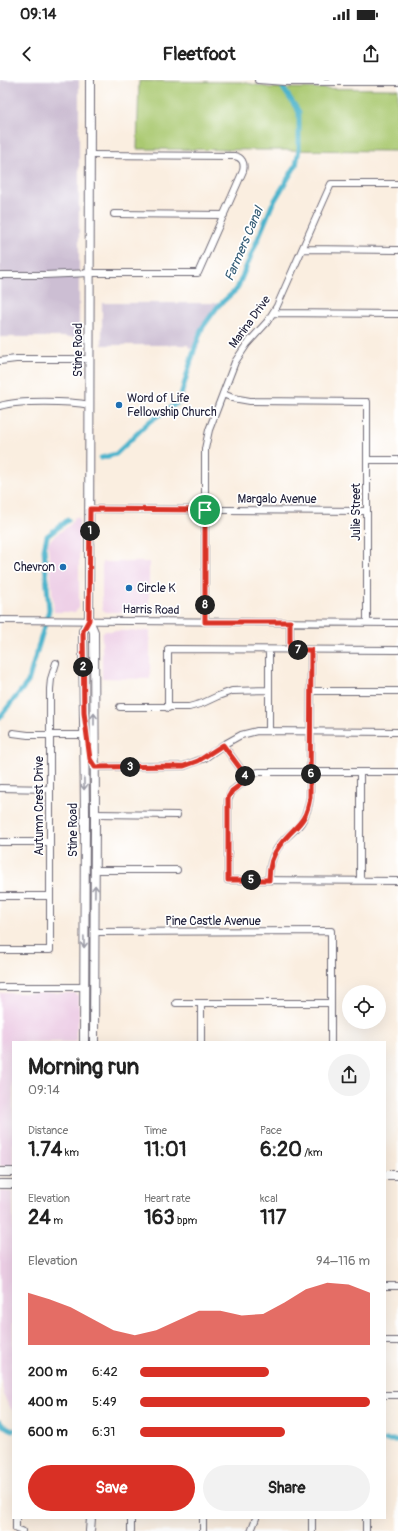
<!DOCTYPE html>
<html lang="en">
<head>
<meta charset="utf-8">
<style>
  :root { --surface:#fff; --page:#f2f2f2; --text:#222; --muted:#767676; --accent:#d93025 }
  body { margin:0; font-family:Pangolin,sans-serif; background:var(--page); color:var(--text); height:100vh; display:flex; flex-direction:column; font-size:15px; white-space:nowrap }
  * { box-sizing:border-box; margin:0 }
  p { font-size:13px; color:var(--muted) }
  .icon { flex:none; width:22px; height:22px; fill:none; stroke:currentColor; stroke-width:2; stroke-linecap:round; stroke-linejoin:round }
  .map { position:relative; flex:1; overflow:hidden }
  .sheet { position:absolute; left:12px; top:961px; width:374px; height:478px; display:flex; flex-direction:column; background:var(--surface); border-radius:0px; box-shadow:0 4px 16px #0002 }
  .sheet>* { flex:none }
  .tools { position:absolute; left:342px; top:905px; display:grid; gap:8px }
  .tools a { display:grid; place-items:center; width:44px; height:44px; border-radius:50%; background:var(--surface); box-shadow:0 4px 16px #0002; font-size:20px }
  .pin { position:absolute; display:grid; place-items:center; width:34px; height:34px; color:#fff; margin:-17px; border:2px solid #fff; border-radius:50%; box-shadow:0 1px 4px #0007 }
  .km { position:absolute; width:20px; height:20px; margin:-10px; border-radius:50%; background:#222; color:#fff; font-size:11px; line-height:20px; text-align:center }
  .round { display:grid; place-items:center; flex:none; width:42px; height:42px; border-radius:21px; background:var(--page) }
  .head { display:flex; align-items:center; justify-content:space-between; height:68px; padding:0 16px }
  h1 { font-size:22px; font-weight:800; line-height:30px }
  .stats { display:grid; grid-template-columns:repeat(3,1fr); gap:6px; height:68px; padding:4px 16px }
  .stats div { display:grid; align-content:center }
  .stats b { font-size:20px; font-weight:800 }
  .stats small { font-size:11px; font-weight:400 }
  .stats p { font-size:11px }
  .chart { height:112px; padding:8px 16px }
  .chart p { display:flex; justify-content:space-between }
  .chart svg { width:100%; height:72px; margin-top:4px; fill:var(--accent); opacity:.7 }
  .cta { display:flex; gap:8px; margin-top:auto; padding:8px 16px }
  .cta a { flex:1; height:46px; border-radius:24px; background:var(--accent); color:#fff; font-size:16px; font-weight:800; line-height:46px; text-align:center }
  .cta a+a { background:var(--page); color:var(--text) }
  ul { padding:0 16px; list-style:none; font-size:13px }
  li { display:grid; grid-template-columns:64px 48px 1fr; align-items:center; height:30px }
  li i { height:10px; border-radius:5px; background:var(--accent) }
  .status { display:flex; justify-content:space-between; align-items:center; height:28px; padding:0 20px; background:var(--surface); direction:ltr }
  .status svg { height:11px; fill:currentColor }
  header { display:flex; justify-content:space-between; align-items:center; height:52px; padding:0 16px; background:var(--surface); font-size:18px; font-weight:800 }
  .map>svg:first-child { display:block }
</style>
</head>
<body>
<div class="status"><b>09:14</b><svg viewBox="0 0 49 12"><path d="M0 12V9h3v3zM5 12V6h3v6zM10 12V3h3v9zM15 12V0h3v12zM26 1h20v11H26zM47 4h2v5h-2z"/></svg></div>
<header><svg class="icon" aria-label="back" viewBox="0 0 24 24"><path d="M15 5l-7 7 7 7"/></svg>Fleetfoot<svg class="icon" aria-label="share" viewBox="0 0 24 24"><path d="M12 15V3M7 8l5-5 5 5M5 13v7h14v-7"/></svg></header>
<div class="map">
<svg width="398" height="1451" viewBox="0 0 398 1451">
  <rect width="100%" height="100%" fill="#fff"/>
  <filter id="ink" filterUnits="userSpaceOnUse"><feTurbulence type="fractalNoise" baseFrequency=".025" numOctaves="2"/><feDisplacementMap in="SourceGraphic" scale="8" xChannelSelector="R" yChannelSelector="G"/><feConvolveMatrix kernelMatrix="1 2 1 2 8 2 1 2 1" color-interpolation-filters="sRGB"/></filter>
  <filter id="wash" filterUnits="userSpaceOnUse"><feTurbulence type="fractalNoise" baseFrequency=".012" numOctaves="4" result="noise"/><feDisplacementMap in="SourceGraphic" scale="16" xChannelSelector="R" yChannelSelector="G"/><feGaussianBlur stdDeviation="0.9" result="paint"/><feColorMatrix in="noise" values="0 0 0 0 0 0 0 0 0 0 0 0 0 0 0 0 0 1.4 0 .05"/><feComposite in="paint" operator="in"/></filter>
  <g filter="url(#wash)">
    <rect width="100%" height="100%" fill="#faeee0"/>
    <path fill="#eed0e7" d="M75 437 79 438V527L75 532H54L48 464 52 458 71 444Z
      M102 482H149V532H106L103 530 102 528Z
      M106 551H150V599L102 598V555L103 552Z
      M0 913H75L79 917V939L76 951V962H13V1086H0Z
      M0 1111 13 1112V1331L8 1325 4 1315 0 1297Z"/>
    <path fill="#ccbed3" d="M0 0H79V257H0Z
      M102 223H222L205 245 198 268H189L188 265H102Z"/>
    <path fill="#aac971" stroke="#667656" d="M139 1 242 2 271 8 398 9V71L137 69Z"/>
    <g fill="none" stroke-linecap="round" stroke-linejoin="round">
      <path stroke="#4eb4cc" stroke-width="5" d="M101 378 116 374 150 341 179 322 195 267 202 248 218 226 237 209 272 125 296 85 299 69V32L283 8
        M0 637 28 602 49 530 44 469 47 456 68 440
        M0 1342 2 1345 13 1350
        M385 1360H398"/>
    </g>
  </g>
  <g filter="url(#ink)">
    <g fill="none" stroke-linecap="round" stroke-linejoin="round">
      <g stroke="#6e6975" stroke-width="8">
        <path id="minor" d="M258 0 285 2H398
          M114 134 224 135
          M303 169 398 170
          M0 195H44L90 193H198L243 91C245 83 242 77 234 76L90 75
          M273 233 398 234
          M0 281 16 279H90
          M223 314 233 318 250 321 367 322V542
          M0 326C19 320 69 321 90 325
          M367 380H398
          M90 429 367 431
          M0 540 398 543
          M205 542V369L209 350 235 282 247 264 267 242 277 226 331 104H398
          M290 570V542
          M311 611H398
          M120 627H189L203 623 218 616 232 611 269 610
          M168 628V569L398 570
          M269 651V570
          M13 653 28 655H84
          M224 666 248 699
          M95 687 184 686 205 678 223 665 241 655 257 651 398 652
          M398 692H259L255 693 232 711 228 720V800L398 801
          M0 708 50 709
          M95 734 177 735
          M0 762H50
          M95 790H177
          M269 800C269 785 273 771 284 760 289 754 296 750 301 743 306 735 309 726 310 717L311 570
          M360 800V692
          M0 816H50
          M94 852 331 851V962
          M0 870H50V609L51 599 56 583
          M0 907H84
          M176 923H331
          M201 962V923
          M385 1206H398
          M385 1261H398
          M385 1315H398
          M16 1438V1449L22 1451
          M131 1438V1451
          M366 1438V1451
          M203 1451V1438
          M251 1451 256 1438
          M312 1451V1438"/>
      </g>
      <g stroke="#6e6975" stroke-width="10">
        <path id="major" d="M90 0 89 540 94 552 95 734 94 962
          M84 962 85 733 83 551 89 540
          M0 1092H13
          M385 1095H398
          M0 1104H13
          M90 1451 91 1438"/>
      </g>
      <use href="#minor" stroke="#fff" stroke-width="6"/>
      <use href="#major" stroke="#fff" stroke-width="8"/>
    </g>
    <defs><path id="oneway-shaft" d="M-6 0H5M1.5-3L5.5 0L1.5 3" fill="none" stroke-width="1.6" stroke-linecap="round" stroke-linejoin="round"/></defs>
    <g stroke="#9c9ca7">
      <use href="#oneway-shaft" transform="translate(94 639) rotate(-90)"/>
      <use href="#oneway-shaft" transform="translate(84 704) rotate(89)"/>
      <use href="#oneway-shaft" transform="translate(95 811) rotate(-89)"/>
      <use href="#oneway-shaft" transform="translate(84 862) rotate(89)"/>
    </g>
  </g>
  <g fill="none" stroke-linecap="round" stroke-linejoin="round" filter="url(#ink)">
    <g stroke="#fff" stroke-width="8">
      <path id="route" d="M90 429 205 430V542H290V570H311L310 717C306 745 295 745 280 765 272 775 269 787 269 800H228V718L232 711 248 699 223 665 198 681 184 686 95 687 90 679 84 633 83 551 89 540Z"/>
    </g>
    <use href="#route" stroke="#d93025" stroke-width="5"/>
  </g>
  <g fill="#1f6fb2" stroke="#fff" stroke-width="1.5">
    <circle cx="119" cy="325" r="4"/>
    <circle cx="63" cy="487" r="4"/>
    <circle cx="129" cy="508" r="4"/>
  </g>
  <g text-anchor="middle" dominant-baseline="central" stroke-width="3.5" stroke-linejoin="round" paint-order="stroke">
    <g font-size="12" fill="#22223b" stroke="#fff">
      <text transform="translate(250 242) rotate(-54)">Marina Drive</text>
      <text transform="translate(78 270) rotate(-90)">Stine Road</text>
      <text x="277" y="419">Margalo Avenue</text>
      <text transform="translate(356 432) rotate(-90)">Julie Street</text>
      <text transform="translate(151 530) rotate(1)">Harris Road</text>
      <text transform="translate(39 726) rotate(-90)">Autumn Crest Drive</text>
      <text transform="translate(73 750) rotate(-90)">Stine Road</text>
      <text x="213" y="841">Pine Castle Avenue</text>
    </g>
    <g font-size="12" fill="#22223b" stroke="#fff" text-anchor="start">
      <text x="127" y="318">Word of Life<tspan x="127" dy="14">Fellowship Church</tspan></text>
      <text x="55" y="487" text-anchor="end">Chevron</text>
      <text x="137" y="508">Circle K</text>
    </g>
    <g font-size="13" font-style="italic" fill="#345c75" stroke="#fff">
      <text transform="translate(244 164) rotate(-67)">Farmers Canal</text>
    </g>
  </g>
</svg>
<div class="tools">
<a><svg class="icon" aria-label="locate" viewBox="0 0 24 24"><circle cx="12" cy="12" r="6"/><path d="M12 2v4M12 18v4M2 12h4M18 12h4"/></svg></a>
</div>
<div class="pin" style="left:205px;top:430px;background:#1e9e55"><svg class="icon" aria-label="arrive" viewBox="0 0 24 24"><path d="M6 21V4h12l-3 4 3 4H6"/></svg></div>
<b class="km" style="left:90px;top:451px">1</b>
<b class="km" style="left:83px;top:587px">2</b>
<b class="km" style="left:130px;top:687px">3</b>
<b class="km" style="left:245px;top:696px">4</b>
<b class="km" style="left:251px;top:800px">5</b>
<b class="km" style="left:311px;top:694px">6</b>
<b class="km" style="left:298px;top:570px">7</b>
<b class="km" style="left:205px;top:525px">8</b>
<section class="sheet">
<div class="head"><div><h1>Morning run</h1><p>09:14</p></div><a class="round"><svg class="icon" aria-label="share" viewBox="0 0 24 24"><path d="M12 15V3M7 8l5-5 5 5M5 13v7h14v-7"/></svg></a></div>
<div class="stats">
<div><p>Distance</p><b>1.74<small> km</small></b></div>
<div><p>Time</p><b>11:01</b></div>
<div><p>Pace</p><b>6:20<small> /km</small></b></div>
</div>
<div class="stats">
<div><p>Elevation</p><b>24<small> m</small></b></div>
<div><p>Heart rate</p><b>163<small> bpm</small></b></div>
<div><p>kcal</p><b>117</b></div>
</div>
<div class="chart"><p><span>Elevation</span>94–116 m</p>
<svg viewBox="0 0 160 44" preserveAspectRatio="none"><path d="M0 44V12L10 16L20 21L30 28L40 35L50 38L60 35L70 29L80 23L90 23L100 26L110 25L120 18L130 10L140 6L150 7L160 12V44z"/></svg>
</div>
<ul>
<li><b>200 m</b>6:42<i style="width:56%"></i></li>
<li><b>400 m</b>5:49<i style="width:100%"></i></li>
<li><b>600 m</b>6:31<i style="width:63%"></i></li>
</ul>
<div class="cta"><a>Save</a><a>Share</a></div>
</section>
</div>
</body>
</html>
